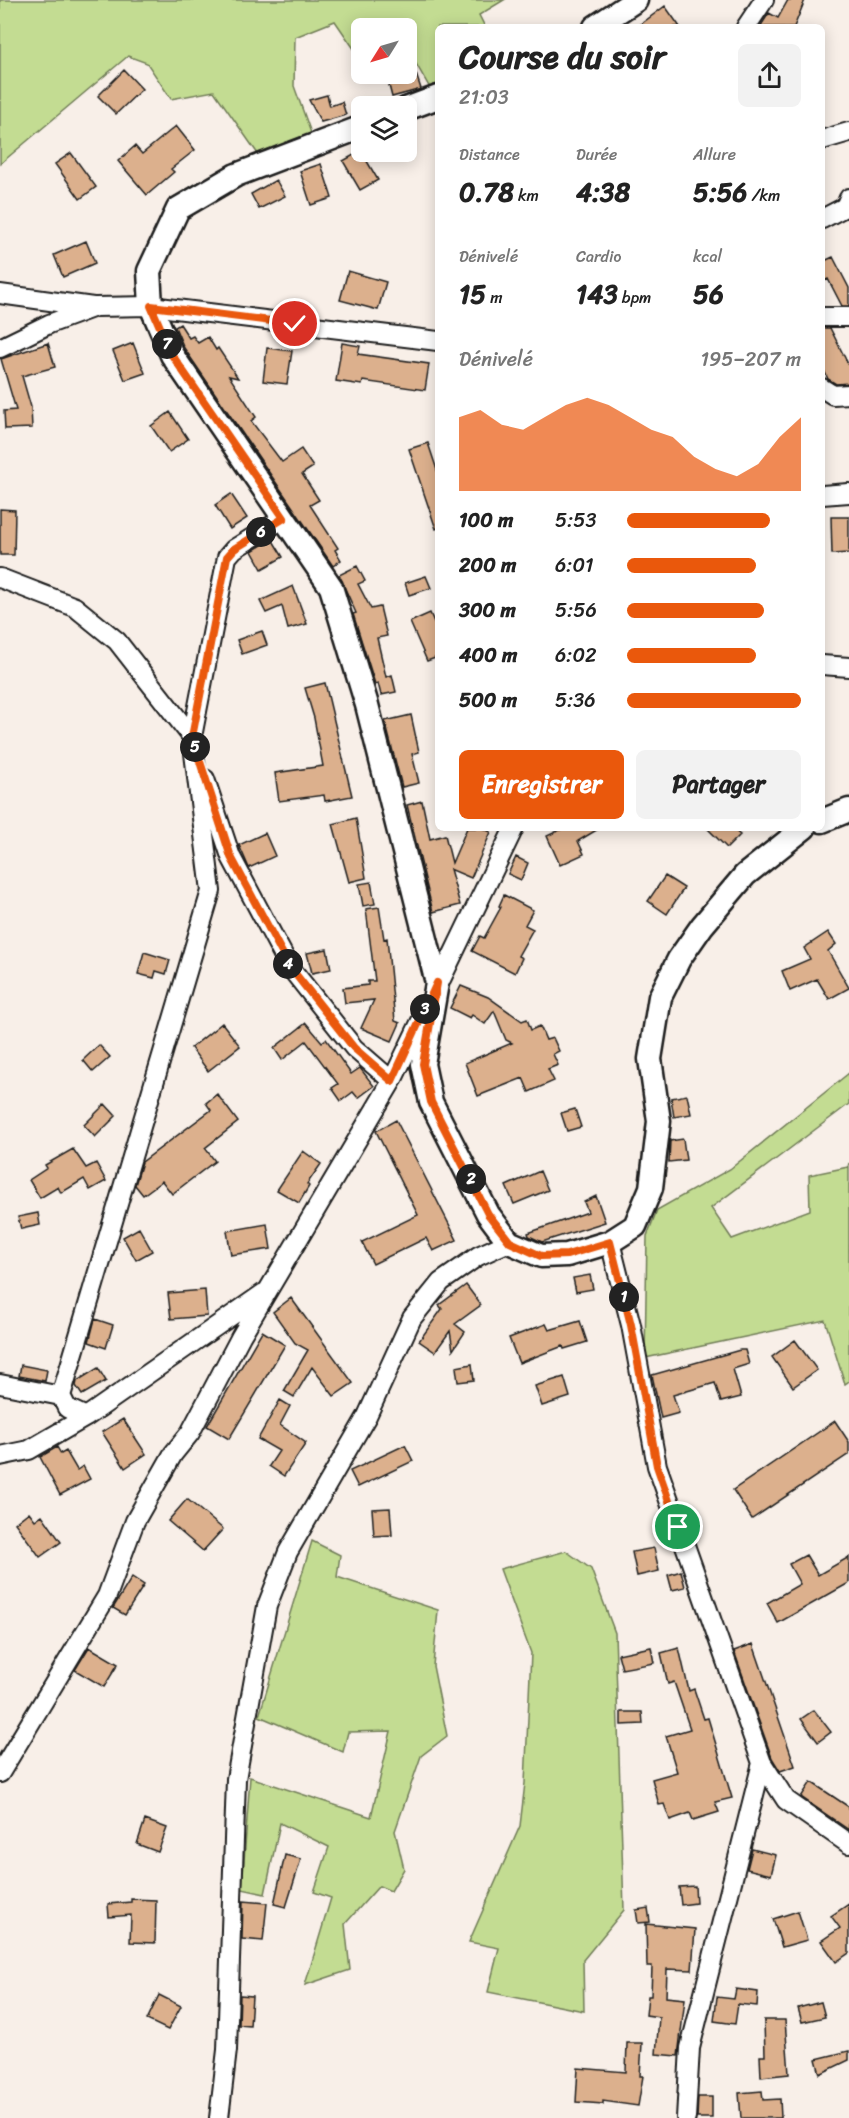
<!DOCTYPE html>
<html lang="fr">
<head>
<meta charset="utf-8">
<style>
  :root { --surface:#fff; --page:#f2f2f2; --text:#222; --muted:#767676; --accent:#ea580c }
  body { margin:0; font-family:Sriracha,sans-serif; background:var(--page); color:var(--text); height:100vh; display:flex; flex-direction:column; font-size:22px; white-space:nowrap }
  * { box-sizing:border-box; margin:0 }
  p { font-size:20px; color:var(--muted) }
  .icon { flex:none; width:33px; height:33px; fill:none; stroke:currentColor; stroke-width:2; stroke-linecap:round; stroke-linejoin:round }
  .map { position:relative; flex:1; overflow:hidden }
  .details { position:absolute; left:435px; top:24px; width:390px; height:807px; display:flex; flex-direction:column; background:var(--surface); border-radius:9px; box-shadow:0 3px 15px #0003 }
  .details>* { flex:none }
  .needle { width:39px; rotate:233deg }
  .controls { position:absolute; left:351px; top:18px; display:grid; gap:12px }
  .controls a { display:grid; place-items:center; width:66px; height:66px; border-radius:9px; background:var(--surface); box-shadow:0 3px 15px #0003; font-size:30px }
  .pin { position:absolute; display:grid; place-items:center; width:51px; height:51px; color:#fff; margin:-26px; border:3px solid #fff; border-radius:50%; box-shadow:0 2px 6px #0007 }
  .km { position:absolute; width:30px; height:30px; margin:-15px; border-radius:50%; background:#222; color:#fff; font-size:16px; line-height:30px; text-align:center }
  .round { display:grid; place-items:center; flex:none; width:63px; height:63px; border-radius:9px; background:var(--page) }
  .overview { display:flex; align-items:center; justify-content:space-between; height:102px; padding:0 24px }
  h1 { font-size:33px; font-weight:700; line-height:45px }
  .stats { display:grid; grid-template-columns:repeat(3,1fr); gap:9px; height:102px; padding:6px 24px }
  .stats div { display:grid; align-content:center }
  .stats b { font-size:26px; font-weight:700 }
  .stats small { font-size:16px; font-weight:400 }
  .stats p { font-size:16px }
  .chart { height:168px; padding:12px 24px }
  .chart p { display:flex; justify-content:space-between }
  .chart svg { width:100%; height:108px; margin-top:6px; fill:var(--accent); opacity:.7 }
  .primary-button { display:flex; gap:12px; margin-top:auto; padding:12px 24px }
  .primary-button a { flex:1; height:69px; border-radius:9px; background:var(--accent); color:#fff; font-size:24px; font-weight:700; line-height:69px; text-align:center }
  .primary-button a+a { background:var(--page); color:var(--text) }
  ul { padding:0 24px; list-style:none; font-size:20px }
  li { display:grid; grid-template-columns:96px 72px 1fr; align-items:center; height:45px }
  li i { height:15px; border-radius:8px; background:var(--accent) }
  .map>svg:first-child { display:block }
</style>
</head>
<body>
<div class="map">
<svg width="849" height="2118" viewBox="0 0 849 2118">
  <rect width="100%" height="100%" fill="#f8efe8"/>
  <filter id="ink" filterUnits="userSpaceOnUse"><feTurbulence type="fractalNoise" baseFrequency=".0167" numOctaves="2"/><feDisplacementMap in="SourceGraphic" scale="12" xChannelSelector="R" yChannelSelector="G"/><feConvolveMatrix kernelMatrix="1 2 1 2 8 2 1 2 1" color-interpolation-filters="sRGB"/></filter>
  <g filter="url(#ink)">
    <path fill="#c3dc92" stroke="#707c57" stroke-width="1.5" d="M0 0H504L479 15 485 27H438V85L430 88 411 55 407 56 406 28H362L361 59 335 21 295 37 294 86 311 133 258 154 214 91 171 99 147 63 128 56 0 164Z
      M849 1073V1104L711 1208 732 1239 810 1210 809 1175 848 1167 849 1163V1381L845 1384 825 1320 645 1358 647 1236 657 1210 730 1169Z
      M312 1541 340 1555 337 1577 438 1610 433 1666 447 1736 421 1756 395 1831 404 1869 391 1891 379 1886 345 1924 350 1970 305 1985 331 1898 314 1892 329 1847 280 1823 265 1894 242 1889 250 1777 371 1817 391 1731 348 1732 343 1752 259 1716Z
      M566 1551 591 1569 615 1633 624 1910 583 1960 584 2011 488 1992 499 1948 469 1942 520 1826 525 1783 531 1653 500 1569Z"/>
    <path fill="#dcb08d" stroke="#1c1c1c" stroke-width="1.5" d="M788 0H805L794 27H760L769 13 778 18Z
      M665 6 680 27H637Z
      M124 70 142 89 116 114 98 96Z
      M386 74H416L421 89 392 97Z
      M327 95 330 106 342 102 346 115 321 122 309 100Z
      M176 126 195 150 171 169 174 172 147 195 118 161 135 146 142 154Z
      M361 151 378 180 360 190 343 161Z
      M71 153 96 187 80 199 55 164Z
      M321 164 332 198 311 205 300 171Z
      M276 180 285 196 259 209 251 194Z
      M86 241 95 263 63 277 54 255Z
      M833 257 849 288V306H842L828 279 822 282V262Z
      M348 271 386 282 378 310 340 300Z
      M180 324 189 338 193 336 198 343 208 337 216 350 218 348 238 378 229 376 256 417 251 421 282 462 301 449 313 467 302 474 319 500 310 505 338 548 335 550 341 560 333 566 184 348 175 327Z
      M822 328H830L849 366V383L836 384 828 379 822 366Z
      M48 343 55 367 22 376 31 407 32 428 5 429 4 411 16 410 1 359Z
      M133 343 145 373 125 380 113 351Z
      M342 343 360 346 358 354 429 364 425 390 363 381 362 385 336 381Z
      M267 348 292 351 287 384 263 381Z
      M170 412 188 439 169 452 151 426Z
      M428 443 438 473V528L436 529 409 449Z
      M231 494 247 518 230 529 215 505Z
      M0 509 15 510 14 555H0Z
      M831 517H849V553L832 554Z
      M272 539 283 557 262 569 252 551Z
      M357 566 365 581 358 584 371 609 380 607 387 636 377 638 386 677 392 675 396 692 381 695 378 683 375 684 353 614 356 613 339 575Z
      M426 576 431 588 409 595 405 583Z
      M293 586 307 624 288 629 282 606 266 613 260 601Z
      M430 613 438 631V657L427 661 410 622Z
      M262 631 267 645 242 654 237 640Z
      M325 683 352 796 325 801 324 795 279 801 275 773 323 766 314 718 305 688Z
      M411 715 419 752 412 754 419 783 402 787 385 721Z
      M422 801 430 839 445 835 452 863 467 828H482L491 832 471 878 450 869 460 905 433 912 407 805Z
      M356 818 366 878 349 882 333 824Z
      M564 828H600L578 841 584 854 560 865 547 836Z
      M707 828H732L740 835 727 848Z
      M265 833 275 856 249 868 239 845Z
      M516 857 528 863 521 880 508 874Z
      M665 876 684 888 667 914 648 901Z
      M371 882 375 904 363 906 359 884Z
      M504 895 533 910 525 925 533 929 518 956 522 958 515 973 472 951 480 936 484 938 501 907 499 906Z
      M379 907 384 939 387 938 395 1021 400 1023 392 1041 361 1028 374 1000 345 1003 343 988 368 985V981H375L366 909Z
      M828 932 836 944 828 951 849 988 829 999 817 979 790 991 782 971 810 959 804 948Z
      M327 949 331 969 312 973 307 953Z
      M144 952 170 960 166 974 156 971 154 978 138 974Z
      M461 986 488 997 522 1021 527 1019 531 1030 540 1026 546 1040 553 1038 559 1051 553 1054 558 1065 548 1069 554 1081 529 1092 523 1078 478 1096 465 1063 512 1043 506 1040 494 1011 485 1024 472 1015 470 1018 450 1008Z
      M222 1023 240 1046 208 1071 191 1048Z
      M306 1023 322 1042 326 1039 351 1074 360 1068 374 1086 358 1098 353 1092 341 1101 332 1088 338 1084 306 1041 282 1060 274 1048Z
      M99 1045 110 1057 93 1072 83 1060Z
      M217 1094 238 1122 205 1148 215 1161 172 1194 162 1181 143 1195 135 1185 142 1162 211 1110 206 1103Z
      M687 1095 691 1114 674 1117 671 1098Z
      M105 1104 116 1116 95 1137 84 1125Z
      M575 1109 581 1127 567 1131 561 1113Z
      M396 1120 457 1240 433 1251 426 1238 373 1264 362 1242 418 1215 376 1131Z
      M683 1139 686 1160 669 1162 670 1141Z
      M73 1149 86 1168 96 1163 106 1181 90 1190 84 1179 61 1193 58 1187 40 1198 29 1180 47 1168 45 1165Z
      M303 1151 321 1164 307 1184 309 1186 299 1203 277 1190Z
      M540 1171 548 1190 514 1204 506 1186Z
      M596 1196 605 1222 542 1242 529 1236 528 1233 588 1212 584 1202Z
      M38 1213 40 1225 21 1229 18 1217Z
      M267 1224 271 1249 231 1255 227 1231Z
      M139 1228 152 1251 136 1260 123 1237Z
      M590 1275 593 1289 576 1292 573 1278Z
      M466 1285 481 1305 455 1324 465 1332 453 1350 450 1331 435 1352 419 1341 442 1309 439 1305Z
      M205 1290 207 1316 171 1319 168 1293Z
      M291 1298 353 1383 334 1396 312 1367 294 1397 284 1391 308 1350 295 1343 273 1312Z
      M95 1319 113 1325 106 1348 89 1342Z
      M580 1321 587 1342 564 1349 563 1346 519 1363 509 1338 546 1324 549 1330Z
      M262 1331 285 1345 229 1439 207 1426Z
      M795 1340 817 1370 793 1387 772 1357Z
      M740 1350H745L749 1364 733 1369 741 1397 721 1402 715 1383 673 1395 679 1413 661 1418 652 1375Z
      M472 1364 474 1380 458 1382 456 1367Z
      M21 1365 47 1370 45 1381 19 1376Z
      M98 1368 106 1381 82 1395 76 1386 77 1381Z
      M564 1377 570 1397 542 1406 535 1386Z
      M280 1400 290 1406 280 1425 306 1443 284 1476 269 1466 279 1451 258 1439Z
      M123 1419 146 1454 125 1468 102 1432Z
      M835 1421 849 1442V1454L752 1519 733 1490Z
      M405 1445 413 1461 358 1487 350 1471Z
      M57 1447 61 1454 66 1451 77 1470 83 1466 90 1479 60 1495 40 1457Z
      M187 1499 223 1529 203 1551 168 1521Z
      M390 1508 392 1535 374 1536 372 1509Z
      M29 1512 35 1520 42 1515 61 1542 40 1557 15 1523Z
      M654 1548 659 1571 637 1576 632 1552Z
      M806 1555 818 1575 849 1557V1583L778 1623 767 1603 800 1584 789 1564Z
      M681 1571 685 1587 672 1590 668 1575Z
      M132 1577 144 1585 125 1615 113 1608Z
      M753 1644 795 1766 780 1771 772 1758 734 1651Z
      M89 1647 118 1664 104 1687 75 1670Z
      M651 1647 654 1663 622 1669 618 1654Z
      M679 1648 689 1691 694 1689 704 1719 708 1718 732 1798 715 1802 719 1812 693 1820 690 1813 670 1820 664 1804 659 1805 652 1779 677 1772 666 1736 690 1729 674 1682 668 1684 661 1653Z
      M814 1710 831 1732 818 1742 801 1719Z
      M621 1712H642L643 1724 621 1725Z
      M811 1782 849 1807V1830L801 1797Z
      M145 1820 167 1828 158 1852 137 1844Z
      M752 1849 776 1855 771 1875 747 1869Z
      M285 1855 301 1859 286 1907 274 1904Z
      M695 1886 696 1903 681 1905 679 1887Z
      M131 1899 156 1900 155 1943 130 1942 131 1915 109 1917 108 1904 131 1902Z
      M243 1901 267 1903 263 1941 242 1939Z
      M849 1904V1953L836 1962 821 1941 840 1928 831 1916Z
      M648 1908 650 1922 638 1923 636 1910Z
      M798 1911 807 1940 782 1947 773 1919Z
      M646 1924 695 1929 692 1970 667 1969 666 1997 685 1999 678 2056 656 2054 659 2017 646 2015 648 1996H651L652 1966H647Z
      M736 1989 758 1992 757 2006 738 2004 735 2024 714 2021 717 1997 734 1999Z
      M159 1995 181 2006 168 2030 147 2020Z
      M240 1995 252 1996 250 2026 239 2025Z
      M821 2002 825 2017 802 2022 798 2008Z
      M764 2020H785L789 2074 761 2077 760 2056H765Z
      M627 2043H642L640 2076H643L638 2106 603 2101V2104L576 2102 578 2068 626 2072Z
      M849 2051V2060L820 2074 816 2059Z
      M762 2091 763 2100 780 2099 781 2118H741L739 2093Z
      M698 2097H712V2118H697Z"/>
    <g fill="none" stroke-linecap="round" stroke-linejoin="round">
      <g stroke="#1c1c1c" stroke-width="22">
        <path id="minor" d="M746 27 764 0
          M822 140 849 132
          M822 219 845 207 849 198
          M0 294 93 307
          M822 317H849
          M0 348 49 324 95 307 151 306 438 341
          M822 388 833 395 849 394
          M822 495 849 493
          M0 578 75 607 117 641 192 737 194 744
          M822 665 849 667
          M205 779 231 857 289 966 354 1048 392 1081
          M610 1242 631 1325 657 1466 762 1763 786 1800 849 1844
          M0 1384 61 1396
          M86 1417 67 1408 61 1396 211 891 192 737 227 557 234 549 284 518
          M0 1456 29 1450 86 1417 264 1293
          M0 1773 107 1596 135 1521 173 1454 190 1433 241 1336 392 1081 514 828
          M219 2118 227 2050 236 1779 267 1606 288 1552 367 1416 412 1318 441 1282 478 1256 509 1242
          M686 2118 690 2048 762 1763"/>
      </g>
      <g stroke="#1c1c1c" stroke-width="27">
        <path id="major" d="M595 27 636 0
          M406 109 438 97
          M362 127 236 175 178 209 149 271 151 306 172 355 331 587 367 705 437 983 423 1064 431 1102 488 1214 509 1242 541 1256 567 1255 610 1242 635 1226 651 1188 659 1121 650 1059 660 997 679 959 702 926 745 875 804 828
          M822 821 849 810"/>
      </g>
      <use href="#minor" stroke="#fff" stroke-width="18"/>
      <use href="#major" stroke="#fff" stroke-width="22"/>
    </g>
  </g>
  <g fill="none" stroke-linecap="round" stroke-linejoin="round" filter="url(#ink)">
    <g stroke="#fff" stroke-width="12">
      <path id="route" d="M295 324 151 306 172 355 284 518 234 549 227 557 192 737 231 857 289 966 354 1048 392 1081 437 983 423 1064 431 1102 488 1214 510 1242 541 1256 567 1255 610 1242 631 1325 657 1466 678 1527"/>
    </g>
    <use href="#route" stroke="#ea580c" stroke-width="8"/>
  </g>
</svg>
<div class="controls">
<a><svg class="needle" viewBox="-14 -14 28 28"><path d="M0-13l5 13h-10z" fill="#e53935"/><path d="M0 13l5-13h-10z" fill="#767676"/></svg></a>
<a><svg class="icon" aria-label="layers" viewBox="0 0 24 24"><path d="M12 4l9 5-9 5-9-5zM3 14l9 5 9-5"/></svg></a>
</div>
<div class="pin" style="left:678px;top:1527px;background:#1e9e55"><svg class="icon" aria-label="arrive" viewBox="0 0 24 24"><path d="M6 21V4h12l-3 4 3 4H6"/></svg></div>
<div class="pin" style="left:295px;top:324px;background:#d93025"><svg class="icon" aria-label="check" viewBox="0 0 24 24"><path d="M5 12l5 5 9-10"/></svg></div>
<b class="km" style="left:624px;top:1297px">1</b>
<b class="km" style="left:471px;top:1179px">2</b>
<b class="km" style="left:425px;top:1009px">3</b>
<b class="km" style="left:288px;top:964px">4</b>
<b class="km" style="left:195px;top:747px">5</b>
<b class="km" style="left:261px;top:532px">6</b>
<b class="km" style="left:167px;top:344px">7</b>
<section class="details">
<div class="overview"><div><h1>Course du soir</h1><p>21:03</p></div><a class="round"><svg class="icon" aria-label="share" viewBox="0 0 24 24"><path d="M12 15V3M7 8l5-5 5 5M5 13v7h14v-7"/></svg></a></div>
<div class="stats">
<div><p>Distance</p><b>0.78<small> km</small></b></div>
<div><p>Durée</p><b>4:38</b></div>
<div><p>Allure</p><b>5:56<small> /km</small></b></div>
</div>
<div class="stats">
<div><p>Dénivelé</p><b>15<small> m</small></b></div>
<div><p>Cardio</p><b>143<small> bpm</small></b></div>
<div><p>kcal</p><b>56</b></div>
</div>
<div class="chart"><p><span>Dénivelé</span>195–207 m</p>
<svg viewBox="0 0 160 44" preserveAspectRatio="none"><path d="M0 44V14L10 11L20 17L30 19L40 14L50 9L60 6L70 9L80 14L90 19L100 22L110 30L120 35L130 38L140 33L150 22L160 14V44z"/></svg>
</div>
<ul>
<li><b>100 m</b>5:53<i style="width:82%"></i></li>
<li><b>200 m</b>6:01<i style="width:74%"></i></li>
<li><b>300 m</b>5:56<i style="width:79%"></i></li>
<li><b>400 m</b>6:02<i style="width:74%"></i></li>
<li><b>500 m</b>5:36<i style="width:100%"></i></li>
</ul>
<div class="primary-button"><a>Enregistrer</a><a>Partager</a></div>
</section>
</div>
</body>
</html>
